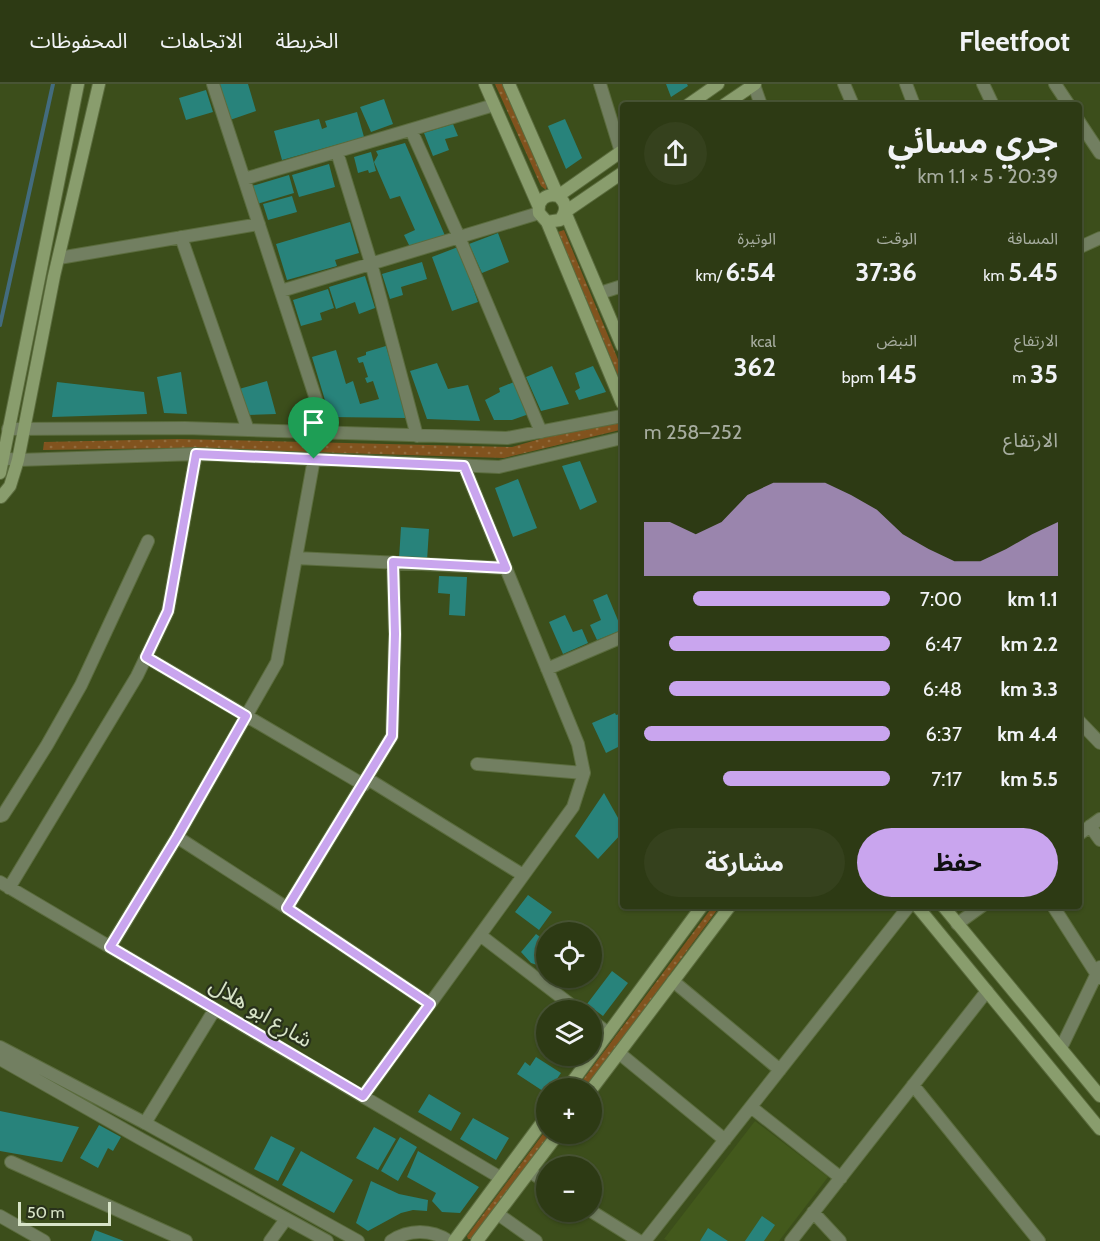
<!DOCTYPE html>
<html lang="ar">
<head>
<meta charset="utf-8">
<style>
  :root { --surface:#2d3a14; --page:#35411d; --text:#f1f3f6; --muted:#a7ada0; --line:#485434; --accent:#c9a5ee }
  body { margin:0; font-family:Cabin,"Noto Sans Arabic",sans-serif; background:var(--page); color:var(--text); direction:rtl; height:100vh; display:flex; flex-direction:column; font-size:22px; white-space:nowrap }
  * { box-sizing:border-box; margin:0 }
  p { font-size:20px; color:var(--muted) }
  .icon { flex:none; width:33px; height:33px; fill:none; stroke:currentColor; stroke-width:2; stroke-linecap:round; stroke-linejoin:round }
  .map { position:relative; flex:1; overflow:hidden; direction:ltr }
  .drawer { position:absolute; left:620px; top:18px; width:462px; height:807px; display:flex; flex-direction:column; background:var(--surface); border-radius:6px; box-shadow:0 2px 4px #0004,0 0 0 2px var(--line); direction:rtl }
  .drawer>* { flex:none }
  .fabs { position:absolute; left:536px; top:838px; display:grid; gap:12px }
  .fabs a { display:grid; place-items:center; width:66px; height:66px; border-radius:50%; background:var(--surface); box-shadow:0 2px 4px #0004,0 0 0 2px var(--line); font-size:30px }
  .scale { position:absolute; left:18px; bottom:15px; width:93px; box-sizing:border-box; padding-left:6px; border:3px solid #d8e4c8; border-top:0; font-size:16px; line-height:21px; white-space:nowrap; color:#d8e4c8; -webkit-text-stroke:4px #28311b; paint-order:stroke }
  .pin { position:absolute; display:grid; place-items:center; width:51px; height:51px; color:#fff; margin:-62px -26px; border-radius:50% 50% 50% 0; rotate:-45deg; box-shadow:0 0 6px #0007 }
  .pin .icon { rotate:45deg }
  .round { display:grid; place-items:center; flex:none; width:63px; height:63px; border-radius:32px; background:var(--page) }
  .head { display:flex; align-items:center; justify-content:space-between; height:102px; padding:0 24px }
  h1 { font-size:33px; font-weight:700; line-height:45px }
  .metrics { display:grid; grid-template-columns:repeat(3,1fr); gap:9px; height:102px; padding:6px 24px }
  .metrics div { display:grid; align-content:center }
  .metrics b { font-size:26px; font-weight:700 }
  .metrics small { font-size:16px; font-weight:400 }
  .metrics p { font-size:16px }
  .chart { height:168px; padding:12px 24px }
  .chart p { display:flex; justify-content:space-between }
  .chart svg { width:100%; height:108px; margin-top:6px; fill:var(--accent); opacity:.7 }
  .primary-button { display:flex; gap:12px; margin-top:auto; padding:12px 24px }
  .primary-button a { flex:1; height:69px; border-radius:36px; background:var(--accent); color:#111; font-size:24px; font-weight:700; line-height:69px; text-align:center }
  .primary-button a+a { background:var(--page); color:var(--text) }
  ul { padding:0 24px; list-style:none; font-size:20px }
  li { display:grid; grid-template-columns:96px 72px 1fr; align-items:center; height:45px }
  li i { height:15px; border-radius:8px; background:var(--accent) }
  header { display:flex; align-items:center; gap:36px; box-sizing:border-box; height:84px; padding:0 30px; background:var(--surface); border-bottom:2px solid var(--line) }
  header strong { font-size:28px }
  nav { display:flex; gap:33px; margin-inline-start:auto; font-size:21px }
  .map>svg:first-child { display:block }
</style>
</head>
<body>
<header>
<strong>Fleetfoot</strong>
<nav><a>الخريطة</a><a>الاتجاهات</a><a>المحفوظات</a></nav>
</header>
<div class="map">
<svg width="1100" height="1157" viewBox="0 0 1100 1157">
  <defs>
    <pattern id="grass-dots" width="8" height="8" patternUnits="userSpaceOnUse" patternTransform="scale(1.5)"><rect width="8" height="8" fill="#81531e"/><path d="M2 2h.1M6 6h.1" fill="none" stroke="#926c3d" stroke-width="1.8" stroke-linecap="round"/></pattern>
  </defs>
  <rect width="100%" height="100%" fill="#3c4e1b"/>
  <path fill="#43591c" d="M755 1037 828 1093 779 1157H668L664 1155Z"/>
  <path fill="url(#grass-dots)" d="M495 0H502L547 101 546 106 541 102Z
    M564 146 622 285V301L558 148Z
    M616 333H620L622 340 620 346 504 374 180 364 43 366 44 358 179 355 512 363Z
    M713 822H720L585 1005H576Z
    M546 1046V1050H551L471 1155H468L467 1152Z"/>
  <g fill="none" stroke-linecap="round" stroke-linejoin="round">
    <path stroke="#436c7e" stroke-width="4" d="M0 241 53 0"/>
  </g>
  <path fill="#28837b" d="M219 0H248L256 27 230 36Z
    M666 0H687L688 2 671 13Z
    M206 6 213 28 186 36 179 14Z
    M384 15 393 40 371 48 360 23Z
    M357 28 364 53 282 76 274 47 319 35 322 45 327 43 325 37Z
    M565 35 582 74 566 85 548 42Z
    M453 40 458 52 445 55 449 66 433 72 424 49Z
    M405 59 446 154 411 165 404 151 415 146 400 112 390 115 374 78 378 71 376 67Z
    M371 68 376 87 369 89 368 86 358 89 354 73Z
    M329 80 335 103 299 113 292 91Z
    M289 91 294 109 257 120 252 102Z
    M292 112 297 128 268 136 263 120Z
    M350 138 359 169 335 176 337 182 287 196 276 160Z
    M498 149 509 178 482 189 469 160Z
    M458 163 478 218 452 227 432 173Z
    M422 178 427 195 401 203 403 211 390 215 382 190Z
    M365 192 375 224 359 230 355 218 336 225 329 203Z
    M328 205 334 224 320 229 322 236 301 242 293 216Z
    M386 262 407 334 330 333 312 273 336 266 346 300 353 297 360 320 379 315 373 297 367 299 365 294 368 293 363 278 359 279 357 274 366 271V268Z
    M437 279 448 305 468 301 480 337 427 335 410 287Z
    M552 282 569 320 541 327 526 293Z
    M593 282 606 308 579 316 575 307 580 304 575 289Z
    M181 288 187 330 164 329 157 293Z
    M267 297 276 330 247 331 239 305Z
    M57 298 144 308 147 330 52 333Z
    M514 298 529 330 512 336H494L485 316 500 308 499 304Z
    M580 377 597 418 580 426 562 382Z
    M518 395 537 444 513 453 495 404Z
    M401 443 429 445 427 477 399 475Z
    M439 492 467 493 465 532 449 531 450 510 438 509Z
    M607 510 622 546 597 556 590 541 601 536 593 516Z
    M565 531 573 548 582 545 588 559 563 570 549 538Z
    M615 629 616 631 620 630 622 635V661L606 669 592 639Z
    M604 709 622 741V749L598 775 575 752Z
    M528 811 552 828 539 846 515 828Z
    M536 850 546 857V875L540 882 531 879 521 868Z
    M612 887 628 899 603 932 587 920Z
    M536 973 561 989 550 1005H546V1009L517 990 525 978 530 982Z
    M429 1010 461 1029 451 1047 418 1028Z
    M0 1027 79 1043 62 1078 0 1067Z
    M473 1034 509 1054 496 1076 460 1055Z
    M99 1041 121 1053 113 1067 108 1064 98 1084 80 1074Z
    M374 1043 396 1055 378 1086 356 1074Z
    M271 1052 295 1064 278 1097 254 1085Z
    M400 1053 417 1063 398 1097 381 1087Z
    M301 1067 353 1096 334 1129 282 1101Z
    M418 1067 479 1103 460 1129 442 1128 432 1117 436 1109 407 1093Z
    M371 1097 399 1110 428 1116 427 1127 413 1126 401 1129 368 1147 356 1139Z
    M762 1132 775 1141 764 1157H745Z
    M708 1144 728 1157H700Z
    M95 1146 124 1157H91Z"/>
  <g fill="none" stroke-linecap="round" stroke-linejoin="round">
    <g stroke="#5b6c3e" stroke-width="14">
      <path id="minor" d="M213 0 327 349
        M600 0 621 68
        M844 0 853 21
        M906 0 914 21
        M983 0 993 21
        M1055 0 1069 21
        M754 1 761 21
        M1078 36 1100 69
        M411 46 459 153 541 348
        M337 68 371 179 417 352
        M244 95 494 21
        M181 153 248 346
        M1078 164 1100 154
        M59 174 259 140
        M281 207 539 129
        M600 209 622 202
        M8 345 185 344 507 354 622 332
        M2 374 18 376 196 370 499 383 622 354
        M296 474 505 484
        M146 573 364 701
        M547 585 622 553
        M1078 636 1100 659
        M477 680 584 689
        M368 695 523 791
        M0 732 3 731 47 661 81 601 148 457
        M1090 742 1100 756
        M1078 751 1100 735
        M177 753 287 824 392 652 395 551 393 478
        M0 798 501 1094
        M9 804 137 592 168 527 196 370
        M1053 822 1099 894
        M287 824 430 920
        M957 840 982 822
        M480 851 579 927
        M110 863 177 753 277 578 314 375
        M673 897 780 986
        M591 936 608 949
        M1061 964 1100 883
        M619 969 725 1056
        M913 1001 1039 1157
        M363 1012 573 723 584 689 578 660 464 382
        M751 1023 841 1094
        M145 1039 215 925
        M11 1078 186 1157
        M530 1088 546 1098
        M591 1127 639 1157
        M813 1128 840 1157
        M498 1130 536 1157
        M0 1132 44 1157
        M270 1157 286 1135
        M645 1157 909 822
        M791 1157 987 907"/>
    </g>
    <g stroke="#5b6c3e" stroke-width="14">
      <path id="tertiary" d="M0 963 145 1039 358 1157
        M0 975 141 1055 327 1157
        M391 1157C409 1145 431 1145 449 1157"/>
    </g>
    <g stroke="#5b6c3e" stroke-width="14">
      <path id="secondary" d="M485 0 538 121
        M509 0 558 112C567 119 567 127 560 136L547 138 539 129C537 116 546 109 558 112L622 67
        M688 21 718 0
        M724 21 755 0
        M622 89 565 128 622 262
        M547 138 622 319
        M0 389 78 0
        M1 413 10 402 18 376 54 192 99 0
        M917 822 1100 1045
        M943 822 1100 1012
        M567 1005 702 822
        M591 1006 730 822
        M454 1157 546 1033
        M477 1157 558 1050"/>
    </g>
    <use href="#minor" stroke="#727f61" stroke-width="12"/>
    <use href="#tertiary" stroke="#727f61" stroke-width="12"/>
    <use href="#secondary" stroke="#899d6d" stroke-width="12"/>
  </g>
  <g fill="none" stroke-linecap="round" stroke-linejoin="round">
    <g stroke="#fff" stroke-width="12">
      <path id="route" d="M196 370 464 382 506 484 393 478 395 550 392 652 287 824 430 920 363 1012 110 863 177 753 246 632 146 573 168 527Z"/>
    </g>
    <use href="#route" stroke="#c9a5ee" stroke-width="8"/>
  </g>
  <g text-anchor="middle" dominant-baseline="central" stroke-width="4.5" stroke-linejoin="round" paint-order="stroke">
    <g font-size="22" fill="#d8e4c8" stroke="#28311b">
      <text transform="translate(261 928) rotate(31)">شارع ابو هلال</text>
    </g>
  </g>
</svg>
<div class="fabs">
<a><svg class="icon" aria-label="locate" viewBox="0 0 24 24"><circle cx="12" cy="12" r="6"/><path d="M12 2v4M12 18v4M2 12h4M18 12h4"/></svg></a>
<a><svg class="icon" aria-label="layers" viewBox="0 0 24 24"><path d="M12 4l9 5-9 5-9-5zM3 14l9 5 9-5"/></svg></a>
<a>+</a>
<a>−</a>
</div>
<div class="scale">50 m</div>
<div class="pin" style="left:314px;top:375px;background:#1e9e55"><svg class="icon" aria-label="arrive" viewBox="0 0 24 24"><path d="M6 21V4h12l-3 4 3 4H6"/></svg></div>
<section class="drawer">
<div class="head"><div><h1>جري مسائي</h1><p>20:39 · 5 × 1.1 km</p></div><a class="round"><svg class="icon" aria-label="share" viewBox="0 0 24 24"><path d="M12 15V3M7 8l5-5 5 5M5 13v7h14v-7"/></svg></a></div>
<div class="metrics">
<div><p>المسافة</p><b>5.45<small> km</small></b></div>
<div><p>الوقت</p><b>37:36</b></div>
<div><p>الوتيرة</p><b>6:54<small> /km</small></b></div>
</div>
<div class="metrics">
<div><p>الارتفاع</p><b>35<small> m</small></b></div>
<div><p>النبض</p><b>145<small> bpm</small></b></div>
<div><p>kcal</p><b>362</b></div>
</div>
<div class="chart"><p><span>الارتفاع</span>252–258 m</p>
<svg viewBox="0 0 160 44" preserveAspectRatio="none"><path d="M0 44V22L10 22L20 27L30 22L40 11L50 6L60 6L70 6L80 11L90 17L100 27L110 33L120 38L130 38L140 33L150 27L160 22V44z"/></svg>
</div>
<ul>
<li><b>1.1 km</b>7:00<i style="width:80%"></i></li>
<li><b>2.2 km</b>6:47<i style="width:90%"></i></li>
<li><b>3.3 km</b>6:48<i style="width:90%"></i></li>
<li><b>4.4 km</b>6:37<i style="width:100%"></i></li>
<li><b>5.5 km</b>7:17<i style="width:68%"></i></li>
</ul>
<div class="primary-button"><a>حفظ</a><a>مشاركة</a></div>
</section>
</div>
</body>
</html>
